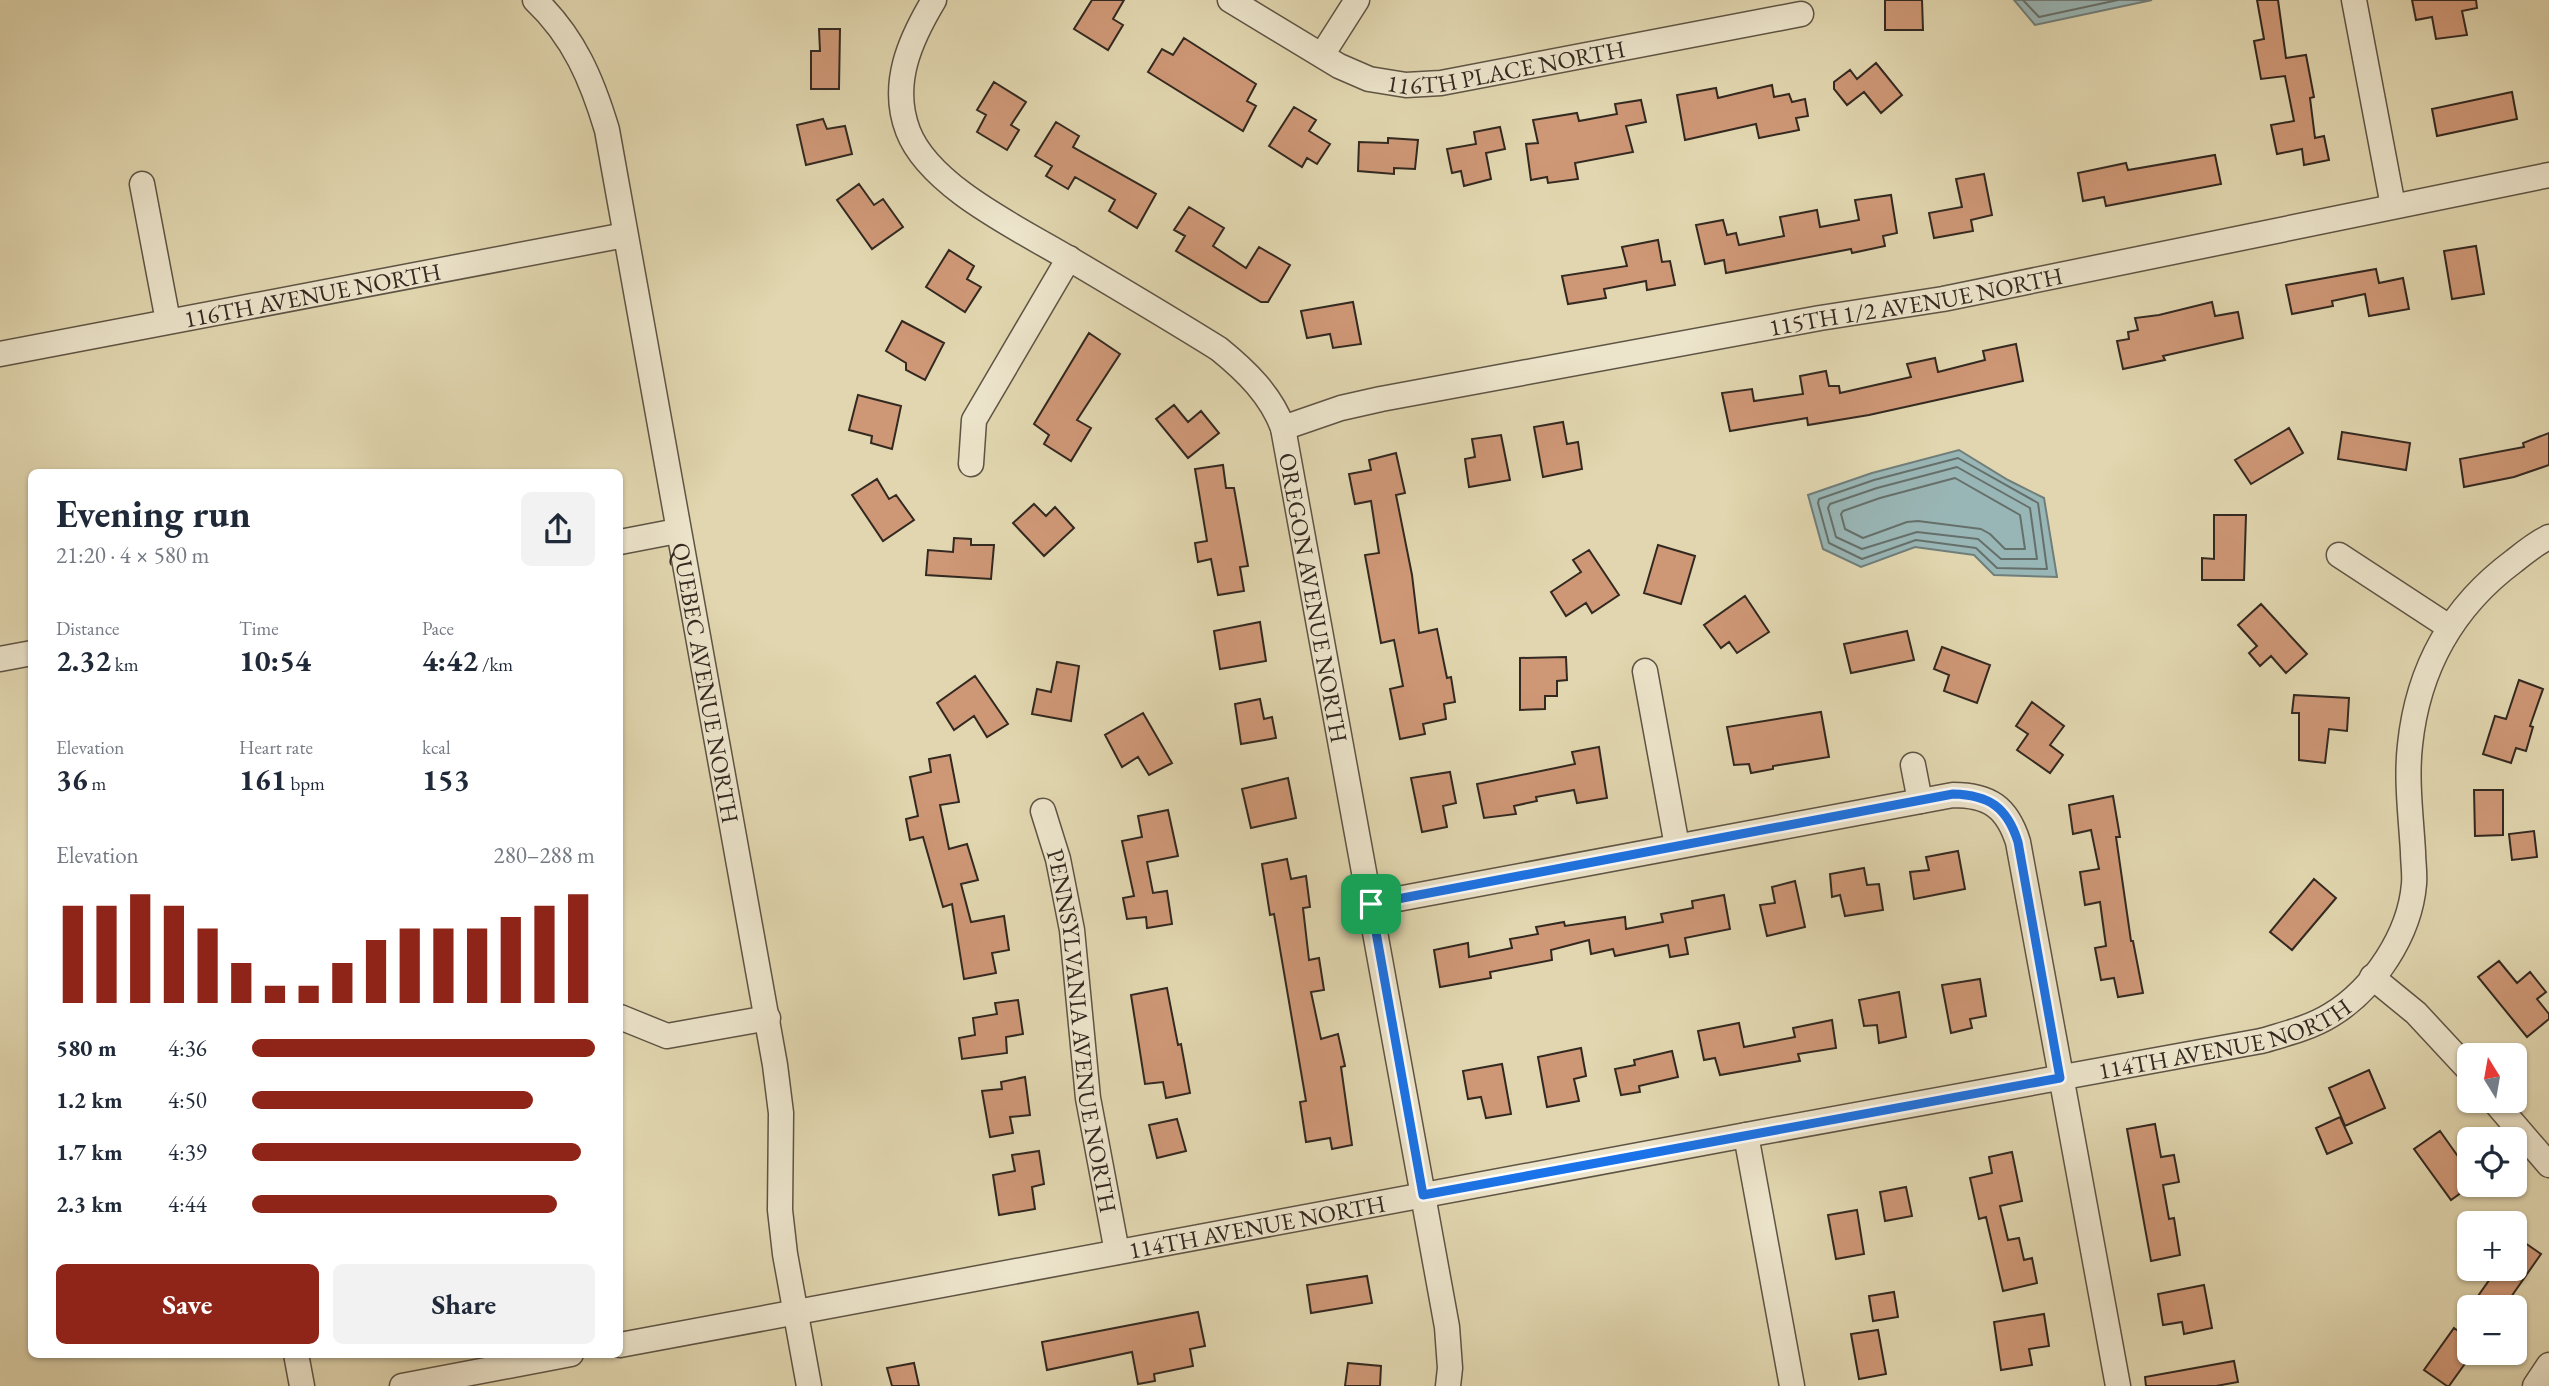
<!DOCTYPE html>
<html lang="en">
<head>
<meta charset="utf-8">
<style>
  :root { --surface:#fff; --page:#f2f2f3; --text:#1f2937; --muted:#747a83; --accent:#8f2418 }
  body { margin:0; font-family:"EB Garamond",serif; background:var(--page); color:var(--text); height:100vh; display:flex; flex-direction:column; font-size:26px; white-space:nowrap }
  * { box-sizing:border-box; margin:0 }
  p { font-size:23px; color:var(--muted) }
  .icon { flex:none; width:38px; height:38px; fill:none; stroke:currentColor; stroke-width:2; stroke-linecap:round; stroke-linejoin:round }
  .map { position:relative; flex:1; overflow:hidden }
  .sheet { position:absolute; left:28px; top:469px; width:595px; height:889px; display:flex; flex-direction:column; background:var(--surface); border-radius:10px; box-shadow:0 2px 5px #0004 }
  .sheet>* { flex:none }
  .needle { width:46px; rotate:349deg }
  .buttons { position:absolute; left:2457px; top:1043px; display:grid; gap:14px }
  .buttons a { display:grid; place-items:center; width:70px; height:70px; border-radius:10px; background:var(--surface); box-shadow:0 2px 5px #0004; font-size:35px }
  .pin { position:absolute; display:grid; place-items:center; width:60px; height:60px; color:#fff; margin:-30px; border-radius:14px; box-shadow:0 4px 10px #0006 }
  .round { display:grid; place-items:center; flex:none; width:74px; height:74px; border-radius:10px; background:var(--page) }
  .summary { display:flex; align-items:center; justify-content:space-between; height:119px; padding:0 28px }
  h1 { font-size:38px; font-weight:700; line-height:52px }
  .metrics { display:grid; grid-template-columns:repeat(3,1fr); gap:10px; height:119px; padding:7px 28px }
  .metrics div { display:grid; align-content:center }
  .metrics b { font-size:30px; font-weight:700 }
  .metrics small { font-size:19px; font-weight:400 }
  .metrics p { font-size:19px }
  .chart { height:196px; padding:14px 28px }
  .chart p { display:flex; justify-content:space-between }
  .chart svg { width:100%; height:126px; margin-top:7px; stroke:var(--accent); stroke-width:6 }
  .button { display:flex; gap:14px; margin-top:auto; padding:14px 28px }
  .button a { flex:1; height:80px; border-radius:10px; background:var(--accent); color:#fff; font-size:28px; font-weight:700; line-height:80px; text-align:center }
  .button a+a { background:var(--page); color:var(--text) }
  ul { padding:0 28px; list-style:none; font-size:23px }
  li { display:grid; grid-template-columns:112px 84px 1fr; align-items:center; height:52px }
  li i { height:18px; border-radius:9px; background:var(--accent) }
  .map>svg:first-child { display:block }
</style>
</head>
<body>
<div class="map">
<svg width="2549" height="1386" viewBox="0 0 2549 1386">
  <rect width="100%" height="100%" fill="#e1d6af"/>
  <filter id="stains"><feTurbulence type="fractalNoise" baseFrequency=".00286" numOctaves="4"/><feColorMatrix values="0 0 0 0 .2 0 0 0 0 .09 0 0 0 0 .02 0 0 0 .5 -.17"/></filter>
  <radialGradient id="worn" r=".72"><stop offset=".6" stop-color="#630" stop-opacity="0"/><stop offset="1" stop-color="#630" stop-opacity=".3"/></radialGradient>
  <path fill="#99b6b6" stroke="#707e7a" stroke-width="2" d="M2014 0H2152L2035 25Z
    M1959 450 2008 480 2044 498 2057 577 1994 575 1974 555 1915 547 1861 567 1823 549 1808 495 1872 473Z"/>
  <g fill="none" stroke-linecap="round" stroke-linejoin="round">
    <path stroke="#66706b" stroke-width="2" d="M2023 0 2039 17 2118 0
      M1958 458 2038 503 2047 569 1997 568 1976 548 1916 540 1862 559 1829 543 1818 503 1819 499 1874 480Z
      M1957 467 2030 508 2037 559H2001L1978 539 1917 532 1862 549 1836 537 1828 508 1830 504 1877 488Z
      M1955 478 2020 515 2025 549H2005L1990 534 1981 529 1918 521 1907 522 1863 538 1845 529 1841 514 1843 511 1880 498Z"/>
  </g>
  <path fill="#ce9776" stroke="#332920" stroke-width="2" d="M1092 0H1124L1113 19 1123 25 1108 50 1074 29Z
    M1885 0H1922L1923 30H1885Z
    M2257 0H2278L2286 58 2306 55 2314 97 2310 98 2315 138 2324 136 2329 160 2304 165 2302 149 2277 154 2271 125 2294 121 2285 76 2261 79 2254 41 2264 39Z
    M2412 0H2476L2477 8 2462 11 2467 35 2436 39 2432 17 2416 20Z
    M819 29H840L839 89H811V51H820Z
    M1184 38 1256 84 1247 101 1256 106 1243 131 1148 72 1162 49 1173 55Z
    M1876 63 1902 95 1881 113 1864 92 1847 105 1834 89V82L1850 70 1857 79Z
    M994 82 1026 102 1011 125 1019 130 1007 150 977 132 986 115 977 110Z
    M1772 85 1774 97 1789 94 1792 102 1805 99 1808 116 1796 118 1799 130 1759 138 1756 124 1685 140 1677 95 1716 88 1718 98Z
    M2512 92 2517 119 2437 136 2432 109Z
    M1641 100 1646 122 1626 126 1633 152 1575 163 1578 179 1548 183 1547 177 1531 180 1526 144 1538 143 1533 120 1577 113 1579 121 1617 114 1615 104Z
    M1294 107 1316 120 1309 131 1330 144 1317 164 1307 158 1302 167 1269 146Z
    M823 119 827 129 845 126 852 154 806 165 797 125Z
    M1056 122 1079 136 1073 147 1156 194 1137 228 1109 211 1115 200 1075 177 1068 189 1046 176 1052 166 1035 156Z
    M1500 127 1505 149 1486 153 1491 179 1464 186 1461 171 1452 173 1447 149 1476 144 1474 132Z
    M1388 138 1418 140 1415 169 1394 168V174L1358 171 1359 142 1388 143Z
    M2215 155 2221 184 2106 206 2104 197 2083 201 2078 173 2126 163 2128 170Z
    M1984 174 1992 215 1971 220 1973 231 1934 238 1929 213 1962 207 1956 179Z
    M859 184 874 205 883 199 903 227 872 249 837 200Z
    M1891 195 1897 233 1883 236 1885 246 1852 253 1851 249 1726 273 1724 260 1705 264 1696 225 1723 220 1727 235 1736 233 1739 245 1784 236 1780 217 1817 210 1820 227 1859 220 1855 200Z
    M1189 207 1224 228 1213 246 1246 268 1259 247 1290 265 1268 302H1261L1176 251 1185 236 1174 230Z
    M1658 240 1662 262 1670 261 1675 285 1647 290 1646 281 1604 289 1606 298 1568 304 1562 276 1627 266 1622 247Z
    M2476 246 2484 294 2452 299 2444 251Z
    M949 250 974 266 967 279 981 287 965 312 926 287Z
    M2376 269 2379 283 2403 278 2409 309 2369 316 2365 294 2332 301 2333 306 2292 314 2286 285Z
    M1353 302 1361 344 1333 348 1330 334 1307 338 1301 311Z
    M2212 302 2215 316 2238 312 2243 338 2163 356 2165 360 2123 369 2117 341 2129 339 2128 332 2138 330 2135 318 2159 315Z
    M902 321 944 343 925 380 906 370V363L886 351Z
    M1089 333 1120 354 1077 420 1091 428 1071 461 1044 444 1049 435 1034 424Z
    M2016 344 2023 381 1869 415 1808 425 1807 418 1730 431 1722 393 1752 389 1754 401 1803 394 1800 376 1826 371 1829 386H1839L1840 393 1911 377 1907 364 1935 358 1938 372 1985 360 1983 351Z
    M858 395 901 406 892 449 871 443 872 436 849 430Z
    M1174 405 1188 422 1201 411 1219 433 1188 458 1156 419Z
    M1563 422 1567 444 1578 442 1582 469 1543 477 1534 427Z
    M2289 428 2303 453 2251 484 2235 460Z
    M2342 432 2410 443 2406 470 2338 459Z
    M2549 433V465L2514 477 2464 487 2460 459 2524 447 2523 443Z
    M1501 435 1510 480 1469 487 1465 459 1475 457 1472 439Z
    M1396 453 1405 493 1396 495 1412 575 1419 633 1437 629 1447 678 1451 677 1455 702 1444 704 1446 719 1423 724 1425 734 1400 739 1390 689 1403 686 1394 640 1381 643 1365 555 1379 553 1371 501 1355 504 1349 474 1371 470 1369 460Z
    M1223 465 1226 488H1234L1248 566 1240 567 1244 591 1218 595 1211 559 1198 562 1195 543 1207 541 1195 469Z
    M877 479 889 499 896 495 914 520 883 541 852 495Z
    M1034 504 1046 516 1055 507 1074 528 1044 556 1013 523Z
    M2214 515H2246L2244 580H2202V558L2214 559Z
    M954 538 971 539V545H994L991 579 926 575 928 550 953 552Z
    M1658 545 1695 556 1681 604 1644 593Z
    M1589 550 1619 595 1592 613 1586 603 1566 616 1551 592 1581 572 1573 560Z
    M1745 596 1769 632 1737 653 1729 642 1721 648 1704 625Z
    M2261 604 2307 654 2286 673 2271 656 2260 666 2249 653 2257 646 2238 625Z
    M1260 622 1266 661 1220 669 1214 631Z
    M1907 631 1914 660 1851 673 1844 644Z
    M1942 647 1990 665 1977 703 1944 691 1949 675 1934 669Z
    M1566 657 1567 680 1557 681V696H1545V709L1520 710V658Z
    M1057 662 1079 666 1071 721 1032 714 1037 689 1051 692Z
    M975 676 1008 724 987 737 974 716 954 730 937 703Z
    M2519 680 2543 689 2530 726 2533 727 2526 751 2516 748 2511 763 2483 754 2495 716 2506 719Z
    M2294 695 2349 698 2347 731 2329 729 2325 763 2299 760V713H2292Z
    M1260 699 1264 719 1272 717 1276 738 1241 744 1235 704Z
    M2032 702 2064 726 2050 745 2063 755 2050 773 2017 750 2028 734 2016 726Z
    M1821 712 1829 757 1773 766V769L1751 773 1749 764 1734 765 1727 727Z
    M1143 713 1172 763 1149 775 1138 757 1122 767 1105 735Z
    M1599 747 1607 798 1577 803 1574 790 1536 797 1537 801 1514 806 1516 814 1484 818 1477 784 1575 764 1572 752Z
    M950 755 959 802 940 805 949 849 967 844 978 880 961 884 971 922 1004 916 1009 950 992 953 996 973 964 979 952 904 943 907 923 837 910 840 906 819 918 816 910 777 931 772 929 759Z
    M1450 772 1456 803 1443 806 1447 827 1422 832 1411 778Z
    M1288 778 1296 818 1251 828 1242 789Z
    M2474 790H2503V835L2475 836Z
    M2113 796 2120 837H2116L2131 941H2133L2143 993 2118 997 2114 978 2101 980 2095 948 2106 946 2100 902 2085 905 2080 872 2099 869 2091 830 2073 834 2069 805Z
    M1168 810 1178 856 1147 862 1153 893 1167 891 1172 924 1147 928 1146 917 1127 919 1123 898 1134 896 1122 841 1142 837 1138 816Z
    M2534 831 2537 857 2512 860 2509 834Z
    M1958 851 1965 889 1914 899 1910 872 1929 870 1926 857Z
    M1287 859 1291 879 1306 876 1310 907 1303 908 1309 960 1319 958 1324 990 1311 992 1321 1039 1338 1034 1345 1066 1341 1067 1352 1145 1332 1149 1330 1138 1306 1142 1300 1102 1306 1101 1274 914 1270 915 1262 864Z
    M1864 868 1867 885 1879 884 1883 910 1845 916 1840 895 1832 897 1830 874Z
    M2314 879 2336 898 2292 950 2270 932Z
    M1795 881 1805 927 1767 936 1760 905 1775 903 1772 887Z
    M1724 895 1730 929 1685 938 1688 954 1670 957 1668 945 1615 956 1613 949 1591 954 1589 940 1551 950 1552 960 1490 972 1491 978 1440 987 1434 950 1468 943 1469 957 1512 948 1510 939 1538 934 1536 927 1564 922 1565 926 1625 917 1626 929 1663 922 1661 914 1693 908 1692 901Z
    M2499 961 2517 983 2530 972 2546 992 2537 999 2549 1014V1019L2527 1037 2478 977Z
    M1980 979 1986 1016 1970 1019 1972 1028 1951 1033 1942 985Z
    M1167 988 1178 1045 1181 1044 1190 1093 1166 1098 1163 1082 1145 1084 1131 995Z
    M1899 992 1906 1037 1879 1043 1877 1025 1864 1026 1859 1000Z
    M1018 1000 1023 1034 1006 1037 1007 1053 962 1059 959 1038 975 1035 973 1018 997 1014 995 1003Z
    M1832 1020 1836 1048 1798 1054 1800 1061 1720 1075 1715 1058 1704 1060 1698 1031 1739 1023 1744 1047 1795 1037 1793 1028Z
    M1581 1048 1586 1076 1574 1079 1579 1101 1547 1107 1538 1057Z
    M1672 1051 1678 1077 1639 1086 1640 1092 1621 1095 1615 1069 1635 1065 1634 1060Z
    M1502 1064 1511 1114 1486 1118 1481 1097 1468 1099 1463 1071Z
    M2369 1070 2385 1108 2345 1126 2329 1088Z
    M1025 1077 1030 1115 1010 1117 1013 1133 990 1137 982 1091 1002 1089 1001 1082Z
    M2340 1117 2352 1143 2327 1154 2316 1128Z
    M1177 1119 1186 1151 1157 1158 1149 1125Z
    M2155 1124 2161 1157 2174 1155 2179 1182 2163 1185 2169 1219 2174 1218 2180 1255 2151 1261 2127 1129Z
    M2440 1131 2469 1172V1187L2451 1200 2414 1149Z
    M1039 1151 1044 1184 1032 1187 1035 1209 999 1215 993 1175 1015 1171 1012 1155Z
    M2012 1152 2022 1201 2000 1206 2008 1240 2019 1238 2024 1260 2032 1258 2037 1283 2003 1291 1986 1217 1979 1219 1970 1178 1992 1173 1989 1157Z
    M1906 1187 1912 1216 1885 1221 1880 1192Z
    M1857 1210 1864 1254 1836 1259 1828 1215Z
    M2515 1236 2541 1254 2504 1307H2495L2478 1296 2497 1269H2515Z
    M1367 1276 1372 1303 1311 1313 1307 1285Z
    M2204 1285 2212 1328 2184 1334 2182 1322 2163 1325 2158 1294Z
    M1894 1292 1898 1317 1873 1321 1869 1296Z
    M1198 1312 1205 1346 1190 1349 1193 1366 1154 1374 1155 1381 1138 1384 1132 1352 1047 1370 1042 1342Z
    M2044 1314 2049 1346 2029 1349 2032 1365 2001 1370 1994 1322Z
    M2454 1328 2469 1339V1358L2449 1386H2447L2424 1370Z
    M1878 1330 1886 1374 1859 1379 1851 1334Z
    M2234 1361 2238 1382 2216 1386H2146L2145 1377Z
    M914 1363 919 1386H892L887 1368Z
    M1348 1363 1381 1366 1380 1386H1345Z"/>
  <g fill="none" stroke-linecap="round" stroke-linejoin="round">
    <g stroke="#5e5444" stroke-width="27">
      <g id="minor">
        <path id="s1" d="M535 0C574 37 592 80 607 130L775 1065 781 1113 780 1210 785 1254 809 1386"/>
        <path id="s2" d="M934 0C910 40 890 84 908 131 930 188 1022 230 1073 261 1122 290 1171 319 1219 349 1246 371 1271 395 1283 428L1447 1327 1450 1368 1448 1386"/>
        <path id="s3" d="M1230 0 1339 66 1369 79 1406 85 1441 83 1801 14"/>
        <path d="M2354 0 2393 206"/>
        <path d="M1322 55 1357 0"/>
        <path d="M142 184 168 321"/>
        <path id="s4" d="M0 354 625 235"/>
        <path id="s5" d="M1283 428 1341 408 1381 399 1820 318 1943 299 2549 175"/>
        <path d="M971 464 974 420 1069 258"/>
        <path d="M620 542 677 531"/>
        <path d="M2339 555 2449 627"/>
        <path d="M0 659 32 653"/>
        <path d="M1645 671 1677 846"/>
        <path d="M1913 765 1920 801"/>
        <path id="s6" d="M1043 811 1058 859 1072 930 1088 1098 1117 1252"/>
        <path d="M1371 904 1953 795C1989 795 2007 807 2018 842L2118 1386"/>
        <path d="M2372 977 2416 1013 2469 1070"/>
        <path d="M620 1017 667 1036 768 1018"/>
        <path d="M2494 1101 2549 1165"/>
        <path d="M1746 1135 1792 1386"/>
        <path id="s7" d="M620 1345 1746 1135 2261 1041C2285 1034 2310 1028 2331 1015 2374 989 2410 934 2414 884 2415 873 2413 862 2413 852 2411 817 2406 780 2410 745 2418 668 2452 607 2514 561 2525 552 2536 543 2549 537"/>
        <path d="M296 1354 302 1386"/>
        <path d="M402 1386 571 1354"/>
        <path d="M2535 1386 2549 1365"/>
      </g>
    </g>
    <use href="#minor" stroke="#ece4cb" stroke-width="24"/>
  </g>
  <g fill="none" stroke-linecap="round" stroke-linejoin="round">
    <g stroke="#fff" stroke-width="14">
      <path id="route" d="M1953 794C1989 795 2007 807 2018 842L2060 1078 1423 1195 1371 904Z"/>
    </g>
    <use href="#route" stroke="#1a73e8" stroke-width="9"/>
  </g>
  <g text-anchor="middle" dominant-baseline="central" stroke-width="7" stroke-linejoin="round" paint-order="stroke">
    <g font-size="24" fill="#332920" stroke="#ece4cb">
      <text stroke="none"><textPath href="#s3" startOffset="299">116TH PLACE NORTH</textPath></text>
      <text stroke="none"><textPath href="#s4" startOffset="318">116TH AVENUE NORTH</textPath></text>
      <text stroke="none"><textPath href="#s5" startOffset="646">115TH 1/2 AVENUE NORTH</textPath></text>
      <text stroke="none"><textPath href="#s2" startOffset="798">OREGON AVENUE NORTH</textPath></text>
      <text stroke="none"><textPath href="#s1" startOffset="712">QUEBEC AVENUE NORTH</textPath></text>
      <text stroke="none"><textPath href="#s6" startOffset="224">PENNSYLVANIA AVENUE NORTH</textPath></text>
      <text stroke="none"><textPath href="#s7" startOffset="1634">114TH AVENUE NORTH</textPath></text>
      <text stroke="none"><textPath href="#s7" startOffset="648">114TH AVENUE NORTH</textPath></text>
    </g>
  </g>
  <rect width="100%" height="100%" filter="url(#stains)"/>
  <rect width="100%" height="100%" fill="url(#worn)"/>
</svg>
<div class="buttons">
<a><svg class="needle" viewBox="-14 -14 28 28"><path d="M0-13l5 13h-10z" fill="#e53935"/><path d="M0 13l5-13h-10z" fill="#747a83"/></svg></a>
<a><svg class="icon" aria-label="locate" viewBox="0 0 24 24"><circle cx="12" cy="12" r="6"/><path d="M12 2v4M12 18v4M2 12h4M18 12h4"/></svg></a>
<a>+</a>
<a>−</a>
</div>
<div class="pin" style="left:1371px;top:904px;background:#1e9e55"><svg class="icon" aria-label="arrive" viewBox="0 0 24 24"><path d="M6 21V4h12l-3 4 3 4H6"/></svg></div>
<section class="sheet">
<div class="summary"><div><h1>Evening run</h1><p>21:20 · 4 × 580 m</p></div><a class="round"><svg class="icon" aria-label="share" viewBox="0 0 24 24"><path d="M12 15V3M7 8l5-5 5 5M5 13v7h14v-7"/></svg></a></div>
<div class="metrics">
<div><p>Distance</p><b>2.32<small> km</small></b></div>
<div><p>Time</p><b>10:54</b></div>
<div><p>Pace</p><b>4:42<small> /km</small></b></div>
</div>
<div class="metrics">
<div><p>Elevation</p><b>36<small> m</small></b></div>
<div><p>Heart rate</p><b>161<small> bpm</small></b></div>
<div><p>kcal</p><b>153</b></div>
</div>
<div class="chart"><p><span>Elevation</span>280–288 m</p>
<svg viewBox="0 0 160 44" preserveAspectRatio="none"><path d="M5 44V10M15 44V10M25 44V6M35 44V10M45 44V18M55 44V30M65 44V38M75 44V38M85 44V30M95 44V22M105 44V18M115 44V18M125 44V18M135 44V14M145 44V10M155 44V6"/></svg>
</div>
<ul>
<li><b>580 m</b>4:36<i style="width:100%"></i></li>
<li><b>1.2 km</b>4:50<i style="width:82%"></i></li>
<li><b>1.7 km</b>4:39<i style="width:96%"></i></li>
<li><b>2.3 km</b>4:44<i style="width:89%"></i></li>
</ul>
<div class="button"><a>Save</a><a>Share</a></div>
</section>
</div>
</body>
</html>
